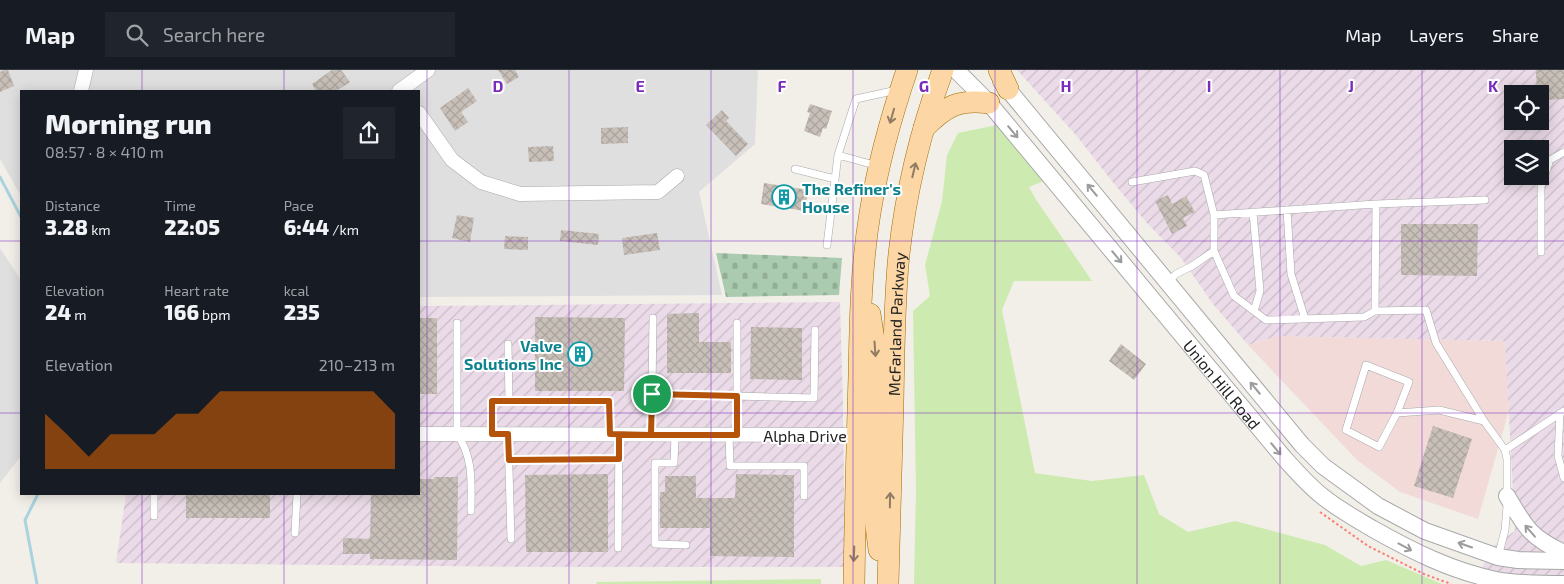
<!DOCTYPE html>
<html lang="en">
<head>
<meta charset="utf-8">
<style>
  :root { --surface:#171b24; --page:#20242c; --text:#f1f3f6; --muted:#9ea1a6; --line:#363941; --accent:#b45309 }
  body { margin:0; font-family:"Exo 2",sans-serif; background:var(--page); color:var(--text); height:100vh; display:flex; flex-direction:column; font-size:19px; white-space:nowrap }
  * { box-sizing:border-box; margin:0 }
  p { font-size:16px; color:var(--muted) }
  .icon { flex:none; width:28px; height:28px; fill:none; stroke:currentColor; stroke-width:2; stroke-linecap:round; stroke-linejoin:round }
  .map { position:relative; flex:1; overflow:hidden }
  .side { position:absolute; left:20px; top:20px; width:400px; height:405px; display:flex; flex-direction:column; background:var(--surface); border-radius:0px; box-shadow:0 2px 12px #0003 }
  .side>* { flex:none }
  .controls { position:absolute; left:1504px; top:15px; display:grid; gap:10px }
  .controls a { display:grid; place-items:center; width:45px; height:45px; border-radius:0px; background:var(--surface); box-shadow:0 2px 12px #0003; font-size:25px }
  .pin { position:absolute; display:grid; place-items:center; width:42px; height:42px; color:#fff; margin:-21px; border:2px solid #fff; border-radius:50%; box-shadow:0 1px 5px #0007 }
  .round { display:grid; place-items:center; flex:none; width:52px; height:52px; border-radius:0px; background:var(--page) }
  .head { display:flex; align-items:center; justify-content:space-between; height:85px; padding:0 25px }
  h1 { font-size:28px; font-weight:800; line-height:38px }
  .figures { display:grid; grid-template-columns:repeat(3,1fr); gap:8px; height:85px; padding:5px 25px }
  .figures div { display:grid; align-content:center }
  .figures b { font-size:21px; font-weight:800 }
  .figures small { font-size:14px; font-weight:400 }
  .figures p { font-size:14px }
  .chart { height:140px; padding:10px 25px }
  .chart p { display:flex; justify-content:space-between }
  .chart svg { width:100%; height:90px; margin-top:5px; fill:var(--accent); opacity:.7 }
  header { display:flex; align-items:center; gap:30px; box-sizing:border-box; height:70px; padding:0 25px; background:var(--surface); border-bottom:1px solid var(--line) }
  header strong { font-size:24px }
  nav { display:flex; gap:28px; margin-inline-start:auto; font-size:18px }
  .search { width:350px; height:45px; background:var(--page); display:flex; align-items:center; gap:12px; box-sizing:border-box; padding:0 18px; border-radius:0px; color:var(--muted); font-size:19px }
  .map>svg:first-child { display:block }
</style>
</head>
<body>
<header>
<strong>Map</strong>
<div class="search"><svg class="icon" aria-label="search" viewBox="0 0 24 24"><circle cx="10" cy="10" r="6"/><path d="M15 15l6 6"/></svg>Search here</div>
<nav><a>Map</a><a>Layers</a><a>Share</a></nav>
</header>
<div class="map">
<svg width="1564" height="514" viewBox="0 0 1564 514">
  <defs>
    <pattern id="industrial-furrows" width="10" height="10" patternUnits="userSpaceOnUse" patternTransform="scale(1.25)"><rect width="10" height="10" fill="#ebdbe8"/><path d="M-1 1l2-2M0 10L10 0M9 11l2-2" fill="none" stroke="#c9bcc7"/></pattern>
    <pattern id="cemetery-stones" width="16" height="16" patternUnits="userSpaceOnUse" patternTransform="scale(1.25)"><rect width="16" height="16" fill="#aacbaf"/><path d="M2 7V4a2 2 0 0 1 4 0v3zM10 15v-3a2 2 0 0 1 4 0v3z" fill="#92ae96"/></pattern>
    <pattern id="building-cross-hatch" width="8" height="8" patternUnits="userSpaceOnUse" patternTransform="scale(1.25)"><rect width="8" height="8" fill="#c7bfb8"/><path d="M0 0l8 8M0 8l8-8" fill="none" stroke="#aba49e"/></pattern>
  </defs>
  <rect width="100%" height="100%" fill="#f2efe9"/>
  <path fill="#e0dfdf" d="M0 0H758L755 74 699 122 722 225 419 227V21H21V126L0 89Z
    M0 178 21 210V386L0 413Z"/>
  <path fill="#f2dad9" d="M1278 266 1505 271 1509 340 1478 449 1400 422 1357 390 1248 275Z"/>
  <path fill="url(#industrial-furrows)" fill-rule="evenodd" d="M1017 0H1564V514H1483L1482 499 1490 478 1515 461 1505 271 1278 266 1248 275 1213 234 1181 188 1146 152 1111 110 1075 64ZM1512 24H1540V51H1512ZM1512 79H1540V106H1512Z
    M840 232 843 334 845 497H546L116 493 126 424H419V236Z"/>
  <path fill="#cdebb0" d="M997 55 1044 111 1029 117 1037 131 1092 211H1014L1002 240 1035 403 1092 411 1144 405 1159 444 1188 462 1235 451 1325 475 1361 496 1386 490 1442 514H914L916 421 913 241 930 226 925 195 942 131 947 85 958 63Z
    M821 509V514H597L596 512Z"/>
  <path fill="url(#cemetery-stones)" d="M716 183 842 188 839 225 726 227Z"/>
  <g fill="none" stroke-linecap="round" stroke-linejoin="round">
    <path stroke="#aad3df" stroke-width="3" d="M0 107 21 147
      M37 514 25 450 38 424"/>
  </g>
  <path fill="url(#building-cross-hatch)" d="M4 0H8L14 16 0 22V2Z
    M332 0H341L350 12 336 21H316L312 14Z
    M498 0H515L519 7 507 14Z
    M1536 0H1564V29L1540 30V24H1537Z
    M468 18 477 31 461 42 468 52 455 61 440 38Z
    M810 34 832 41 826 59 823 58 820 67 804 61 810 43 807 42Z
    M722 40 729 48 726 51 748 74 736 86 706 55Z
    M628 57V73L601 74V58Z
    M553 76 554 91 529 92 528 77Z
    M764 113 808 120 805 141 761 134Z
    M1168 125 1172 134 1186 126 1195 142 1183 148 1187 156 1172 164 1155 131Z
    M457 145 474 148 470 172 452 168Z
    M1401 154H1478L1477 206 1401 205Z
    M561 160 599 164 598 175 560 171Z
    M657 163 660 180 624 185 622 168Z
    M505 166 528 167V180L504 179Z
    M699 243V272H731V303H667V244Z
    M535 247 625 248 624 321H535Z
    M419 248H437V324H419Z
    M751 257 802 258V310L750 309Z
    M1121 274 1146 294 1134 310 1109 291Z
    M1433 356 1472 369 1453 428 1414 416Z
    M608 404V482H526L525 405Z
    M736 404 794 405V487L710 486V458H660V422H665V406H696V428H735Z
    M434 407H458L457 490 370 489V484H343V468L370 469 371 424H419V409H434Z
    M186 424H270V448H186Z"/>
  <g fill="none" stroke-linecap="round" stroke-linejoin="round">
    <g stroke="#a9a9a9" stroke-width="8">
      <path id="service" d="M838 85 878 96
        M795 99 835 109
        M1132 112 1195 101 1204 105 1214 145
        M1376 134 1375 241 1426 240 1436 273 1484 351
        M1287 140 1291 204 1305 249
        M1253 142 1260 221 1254 241
        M827 175 838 85 856 29 897 20
        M1214 181 1234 226 1266 250 1364 247 1375 241
        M1541 182V116L1550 90 1564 82
        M1168 212 1176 204 1192 196 1214 181V145L1376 134 1485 130
        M457 253V364C474 388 471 414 471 441
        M737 253V365
        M508 274 509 331
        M652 324 653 248
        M1397 343 1409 312 1366 295 1346 360 1379 377 1397 343 1439 340 1484 351 1505 380 1507 389V436L1505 460 1498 487
        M1560 343 1558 386 1564 408
        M492 364V331H609V365
        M508 364 511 469
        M651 365 652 324 814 328 815 260
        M675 365 674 393H655V474L686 475
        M729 365 730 396H804V426
        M1505 380 1564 341
        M509 390 619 389
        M154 424V446
        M295 463 297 424
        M618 478 619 365"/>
    </g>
    <g stroke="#a9a9a9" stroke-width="15">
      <path id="minor" d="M81 21 86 0
        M399 21 428 0
        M419 43 452 90 481 112 520 124 658 122 677 106
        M419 364 864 365"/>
    </g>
    <g stroke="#a9a9a9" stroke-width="18">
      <g id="tertiary">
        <path id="s1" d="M956 0 989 33 1285 389C1297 402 1308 415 1322 426 1338 439 1356 449 1373 459 1412 481 1452 501 1496 510 1518 514 1542 514 1564 514"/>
        <path d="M1001 11 1302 375 1323 396 1378 436 1425 461 1498 487 1518 490 1564 491"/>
        <path d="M1507 426C1526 458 1530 467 1564 483"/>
      </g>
    </g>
    <g stroke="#a06b00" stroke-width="22">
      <g id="primary">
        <path d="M999 0 1008 19"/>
        <path d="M924 58C946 36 958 29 989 33"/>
        <path d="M870 244 876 283 873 431 879 480"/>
        <path d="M854 514C855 445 857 375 859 306 860 251 861 197 870 143 878 94 891 47 907 0"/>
        <path id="s2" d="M888 514C890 453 891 393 893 332 894 283 894 233 899 184 906 121 921 59 943 0"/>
      </g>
    </g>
    <path stroke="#fa8072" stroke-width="2" stroke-dasharray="2.5 2.5" stroke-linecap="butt" d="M1320 442 1368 476 1424 504 1451 514"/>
    <use href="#service" stroke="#fff" stroke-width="7"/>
    <use href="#minor" stroke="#fff" stroke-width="14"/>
    <use href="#tertiary" stroke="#fff" stroke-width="16"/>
    <use href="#primary" stroke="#fcd6a4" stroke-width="21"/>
  </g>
  <defs><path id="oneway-shaft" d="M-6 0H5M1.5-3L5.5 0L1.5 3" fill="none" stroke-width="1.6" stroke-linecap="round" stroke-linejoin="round" transform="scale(1.25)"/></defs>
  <g stroke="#8f7c63">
    <use href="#oneway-shaft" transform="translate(892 46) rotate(106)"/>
    <use href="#oneway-shaft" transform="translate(914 100) rotate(-77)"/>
    <use href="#oneway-shaft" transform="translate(875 279) rotate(86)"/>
    <use href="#oneway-shaft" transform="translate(890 430) rotate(-89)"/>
    <use href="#oneway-shaft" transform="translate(854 484) rotate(92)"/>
  </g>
  <g stroke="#9c9c9c">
    <use href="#oneway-shaft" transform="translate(1013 62) rotate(50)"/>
    <use href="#oneway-shaft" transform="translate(1092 120) rotate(-130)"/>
    <use href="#oneway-shaft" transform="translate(1117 187) rotate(50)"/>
    <use href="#oneway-shaft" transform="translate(1255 318) rotate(-130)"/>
    <use href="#oneway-shaft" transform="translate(1276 379) rotate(50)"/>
    <use href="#oneway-shaft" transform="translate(1530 461) rotate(-131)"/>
    <use href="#oneway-shaft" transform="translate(1465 475) rotate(-161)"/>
    <use href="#oneway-shaft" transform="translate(1405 477) rotate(28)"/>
  </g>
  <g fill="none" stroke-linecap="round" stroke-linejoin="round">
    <g stroke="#fff" stroke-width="10">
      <path id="route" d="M652 324 651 365 610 364 609 331H492V364H508L509 390 619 389V365H737V326L652 324"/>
    </g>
    <use href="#route" stroke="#b45309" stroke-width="6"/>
  </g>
  <path fill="none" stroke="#7b2cbf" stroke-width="1" stroke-opacity="0.55" d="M142 0V21M284 0V21M427 0V514M569 0V514M711 0V514M853 0V514M995 0V514M1137 0V514M1280 0V514M1422 0V514M0 171H21M419 171H1564M0 343H21M419 343H1564M142 424V514M284 424V514"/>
  <defs>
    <g id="building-ring" transform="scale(1.25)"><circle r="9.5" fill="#fff" stroke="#0f9aa8" stroke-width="1.5"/><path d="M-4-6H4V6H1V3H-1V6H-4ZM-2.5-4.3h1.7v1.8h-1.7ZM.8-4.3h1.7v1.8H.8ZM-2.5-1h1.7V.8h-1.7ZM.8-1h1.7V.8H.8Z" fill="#0f9aa8"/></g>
  </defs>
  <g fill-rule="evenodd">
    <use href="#building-ring" x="784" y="127"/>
    <use href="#building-ring" x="580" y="284"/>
  </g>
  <g text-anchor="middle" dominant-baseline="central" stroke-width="4" stroke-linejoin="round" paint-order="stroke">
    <g font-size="16" font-weight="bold" fill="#0d838f" stroke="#fff" text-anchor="start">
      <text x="802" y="118">The Refiner's<tspan x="802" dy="18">House</tspan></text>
      <text x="562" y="275" text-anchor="end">Valve<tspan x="562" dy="18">Solutions Inc</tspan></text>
    </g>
    <g font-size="16" fill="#222" stroke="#fff">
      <text stroke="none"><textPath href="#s2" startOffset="260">McFarland Parkway</textPath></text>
      <text stroke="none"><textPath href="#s1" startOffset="412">Union Hill Road</textPath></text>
      <text x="805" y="365">Alpha Drive</text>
    </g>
  </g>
  <g font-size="16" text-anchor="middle" font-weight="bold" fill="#7b2cbf" stroke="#fff" stroke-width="4" stroke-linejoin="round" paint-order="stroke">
    <text x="498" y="22">D</text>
    <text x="640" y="22">E</text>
    <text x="782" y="22">F</text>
    <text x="924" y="22">G</text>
    <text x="1066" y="22">H</text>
    <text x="1209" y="22">I</text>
    <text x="1351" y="22">J</text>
    <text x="1493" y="22">K</text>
  </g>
</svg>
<div class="controls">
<a><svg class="icon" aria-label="locate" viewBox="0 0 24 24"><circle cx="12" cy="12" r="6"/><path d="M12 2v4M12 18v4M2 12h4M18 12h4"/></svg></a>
<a><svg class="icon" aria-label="layers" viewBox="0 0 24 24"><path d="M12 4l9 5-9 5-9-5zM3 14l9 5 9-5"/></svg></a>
</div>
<div class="pin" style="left:652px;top:324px;background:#1e9e55"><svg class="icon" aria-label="arrive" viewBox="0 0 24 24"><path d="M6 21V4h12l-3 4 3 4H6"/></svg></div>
<section class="side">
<div class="head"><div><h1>Morning run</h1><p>08:57 · 8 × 410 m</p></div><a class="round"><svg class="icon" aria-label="share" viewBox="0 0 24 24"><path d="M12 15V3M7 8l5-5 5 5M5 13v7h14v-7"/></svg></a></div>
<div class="figures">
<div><p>Distance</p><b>3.28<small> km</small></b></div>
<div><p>Time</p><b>22:05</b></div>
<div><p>Pace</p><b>6:44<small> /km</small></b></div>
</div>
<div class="figures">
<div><p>Elevation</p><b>24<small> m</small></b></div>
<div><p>Heart rate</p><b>166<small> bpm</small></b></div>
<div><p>kcal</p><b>235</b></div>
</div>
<div class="chart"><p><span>Elevation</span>210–213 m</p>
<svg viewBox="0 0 160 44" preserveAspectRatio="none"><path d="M0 44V17L10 27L20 38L30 27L40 27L50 27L60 17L70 17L80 6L90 6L100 6L110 6L120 6L130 6L140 6L150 6L160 17V44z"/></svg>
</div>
</section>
</div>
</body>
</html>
